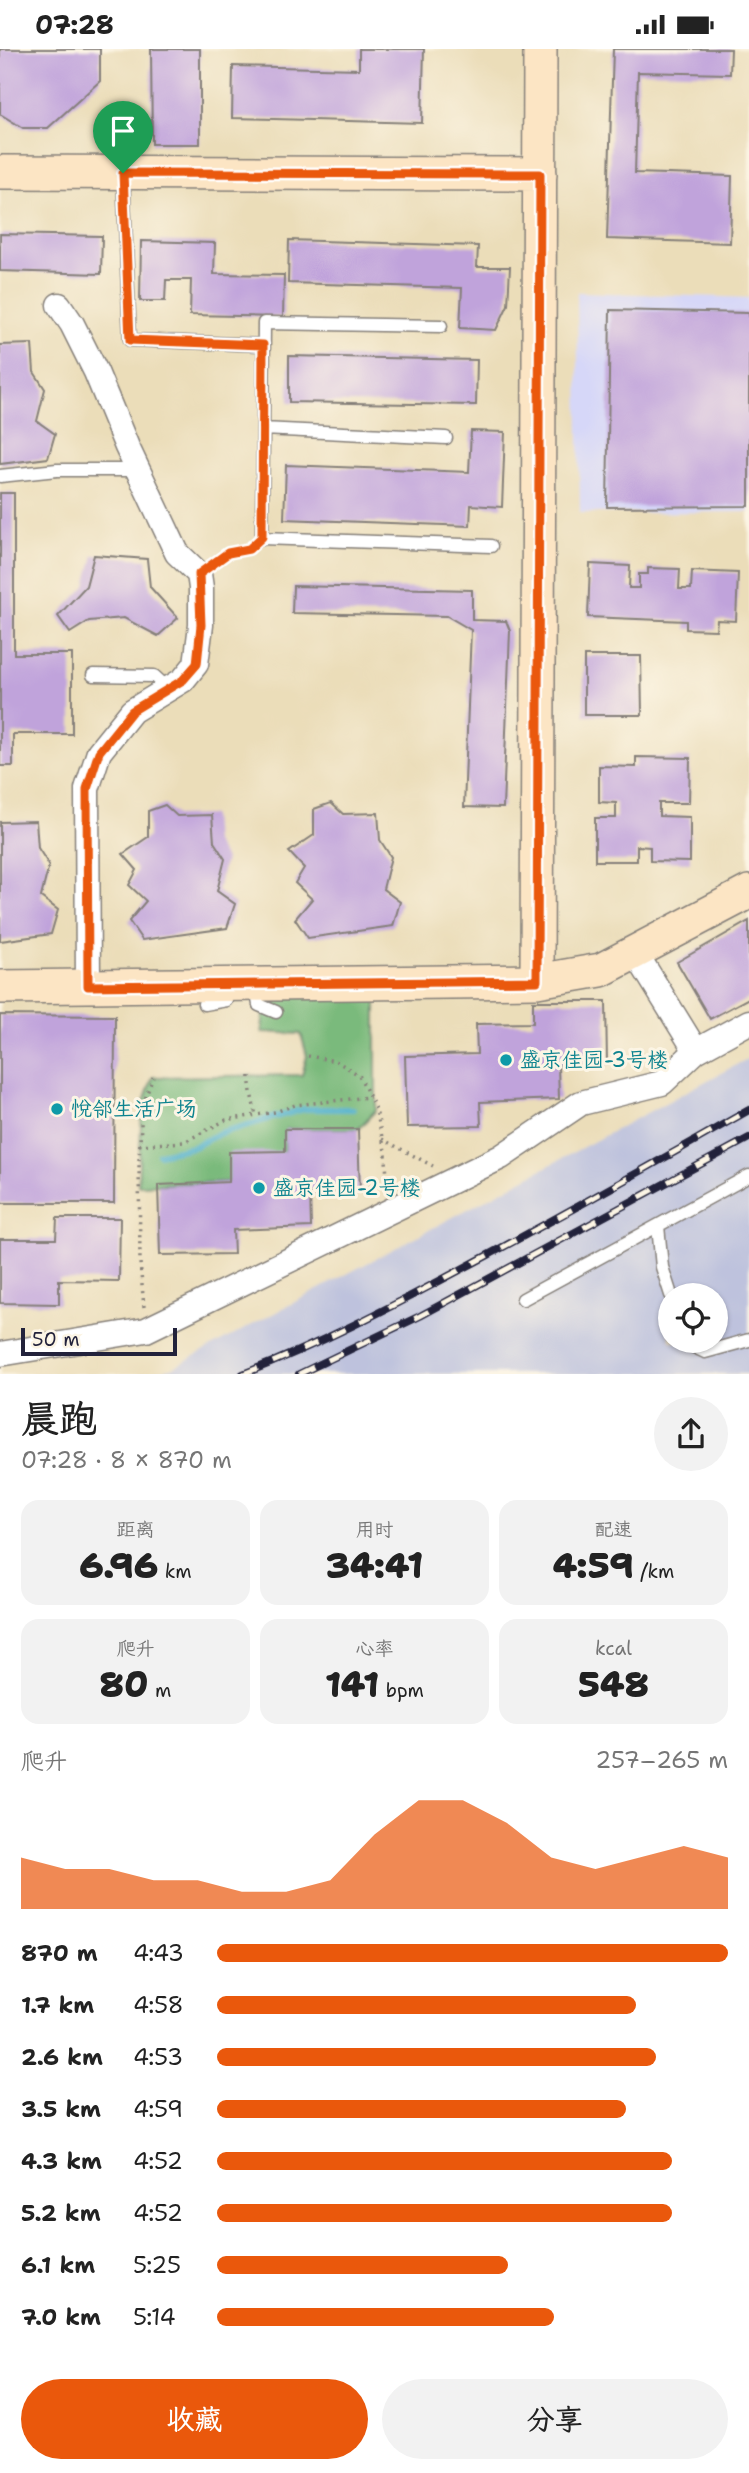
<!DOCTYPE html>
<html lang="zh">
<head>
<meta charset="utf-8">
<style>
  :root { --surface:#fff; --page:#f2f2f2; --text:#222; --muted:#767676; --accent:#ea580c }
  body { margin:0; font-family:"Shantell Sans","LXGW WenKai TC",sans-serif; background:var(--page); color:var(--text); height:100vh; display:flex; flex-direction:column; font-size:26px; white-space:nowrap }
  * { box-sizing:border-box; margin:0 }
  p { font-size:23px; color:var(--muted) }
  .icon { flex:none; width:38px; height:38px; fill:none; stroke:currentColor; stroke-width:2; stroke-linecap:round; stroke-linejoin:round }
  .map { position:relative; height:1325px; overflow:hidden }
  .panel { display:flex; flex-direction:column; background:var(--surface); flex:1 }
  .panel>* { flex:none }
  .fabs { position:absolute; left:658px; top:1234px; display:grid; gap:14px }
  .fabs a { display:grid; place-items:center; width:70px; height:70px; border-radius:50%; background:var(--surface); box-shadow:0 2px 5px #0004; font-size:35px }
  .scale { position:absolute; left:21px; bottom:18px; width:156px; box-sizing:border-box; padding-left:7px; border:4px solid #22223b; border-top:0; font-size:19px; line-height:24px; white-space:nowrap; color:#22223b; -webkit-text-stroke:5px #fcf5e5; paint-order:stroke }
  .pin { position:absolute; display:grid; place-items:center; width:60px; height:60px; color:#fff; margin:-72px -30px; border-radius:50% 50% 50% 0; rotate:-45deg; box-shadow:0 0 7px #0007 }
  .pin .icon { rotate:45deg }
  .round { display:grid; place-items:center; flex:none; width:74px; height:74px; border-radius:37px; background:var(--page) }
  .overview { display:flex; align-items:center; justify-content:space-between; height:119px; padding:0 21px }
  h1 { font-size:38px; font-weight:800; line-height:52px }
  .figures { display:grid; grid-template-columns:repeat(3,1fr); gap:10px; height:119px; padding:7px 21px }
  .figures div { display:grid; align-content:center; border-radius:18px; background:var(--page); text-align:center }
  .figures b { font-size:35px; font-weight:800 }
  .figures small { font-size:19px; font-weight:400 }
  .figures p { font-size:19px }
  .chart { height:196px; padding:14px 21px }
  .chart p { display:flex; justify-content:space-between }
  .chart svg { width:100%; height:126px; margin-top:7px; fill:var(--accent); opacity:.7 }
  .primary-button { display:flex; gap:14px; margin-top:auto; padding:14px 21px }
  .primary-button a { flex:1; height:80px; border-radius:42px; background:var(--accent); color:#fff; font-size:28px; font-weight:800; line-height:80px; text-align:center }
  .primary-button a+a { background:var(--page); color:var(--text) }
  ul { padding:0 21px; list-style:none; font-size:23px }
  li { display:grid; grid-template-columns:112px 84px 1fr; align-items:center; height:52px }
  li i { height:18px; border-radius:9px; background:var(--accent) }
  .status { display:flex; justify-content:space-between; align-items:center; height:49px; padding:0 35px; background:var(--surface); direction:ltr }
  .status svg { height:19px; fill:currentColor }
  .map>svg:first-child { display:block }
</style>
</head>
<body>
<div class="status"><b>07:28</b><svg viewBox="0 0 49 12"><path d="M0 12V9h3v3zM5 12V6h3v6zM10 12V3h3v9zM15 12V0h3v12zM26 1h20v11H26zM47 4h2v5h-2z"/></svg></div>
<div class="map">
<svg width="749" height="1325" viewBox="0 0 749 1325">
  <rect width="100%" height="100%" fill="#fcf5e5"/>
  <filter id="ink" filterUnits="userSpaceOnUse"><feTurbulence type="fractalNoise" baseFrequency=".0143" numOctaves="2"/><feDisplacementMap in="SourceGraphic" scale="14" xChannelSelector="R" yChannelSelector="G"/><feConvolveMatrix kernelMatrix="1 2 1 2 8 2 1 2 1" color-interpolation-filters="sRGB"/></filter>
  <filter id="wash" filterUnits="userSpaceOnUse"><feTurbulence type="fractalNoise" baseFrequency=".00686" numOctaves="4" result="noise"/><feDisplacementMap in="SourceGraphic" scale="28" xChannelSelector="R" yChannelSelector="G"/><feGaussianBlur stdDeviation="1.57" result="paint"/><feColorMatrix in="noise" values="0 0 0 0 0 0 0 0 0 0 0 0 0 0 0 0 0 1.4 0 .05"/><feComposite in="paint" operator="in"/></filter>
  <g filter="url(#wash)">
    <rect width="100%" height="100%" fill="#ebddb9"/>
    <path fill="#d6d7f8" d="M577 243 749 249V463L580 464Z"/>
    <path fill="#bec2dd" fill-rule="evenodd" d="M749 1009V1325H142L172 1319ZM670 1246H716V1292H670Z"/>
    <path fill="#7aba7c" stroke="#4e6e5c" stroke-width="2" d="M376 934V1061L358 1080H286L285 1102 229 1133 138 1136 142 1058 153 1028 302 1026 307 1007 301 985 262 983 266 935Z"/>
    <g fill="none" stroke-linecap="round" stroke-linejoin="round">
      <path stroke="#4bafca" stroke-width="6" d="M159 1105 193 1098 220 1084 304 1060H353"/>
    </g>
    <g id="blocks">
      <path fill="#c0a3db" d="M0 0H100V32L48 79H23L0 65Z
        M151 0H200V95H152Z
        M359 0H424L422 74 232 69 233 17 359 20Z
        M613 0H731L730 25 638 23 635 124 732 127 730 194 607 190Z
        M0 185 102 187 101 225 0 222Z
        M289 191 478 197 477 218H510L508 256 496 281 460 279 462 239 288 234Z
        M141 192 215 194 214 225 284 226 283 268 190 266 191 231H166L165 252H140Z
        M610 261 749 264V457L607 458Z
        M32 295 34 323 45 340 37 372 55 385 48 409 0 415V296Z
        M289 307 477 311 476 356 289 353Z
        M471 382 505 383 502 458 471 456 470 477 284 470 286 416 469 423Z
        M0 444H14V605H72V685H13V717H0Z
        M94 506 147 510 150 538 178 569 158 587 124 569 89 572 70 584 58 567 86 537Z
        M590 515 630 517 629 539H639V525H648V519L680 520 679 540H691L692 522 738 524 736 572 717 571 716 581 686 580V572L588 568Z
        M293 537 472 541V571L506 572 510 582 503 759 464 758 471 581 447 567 292 564Z
        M584 607H641L642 666H584Z
        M636 708 690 709 689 754H659V767L690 768V813L650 812V798L637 797V812H595V769H616V754L599 753V717L636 718Z
        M331 754 343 765 378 764 380 791 391 808 383 840 400 853 393 877 308 889 295 870 312 850 295 834 304 819 289 803 314 786V760Z
        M165 756 177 767 212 766 214 793 225 810 217 842 235 855 227 879 142 891 129 872 146 852 129 836 137 821 123 805 148 788V762Z
        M36 772 38 799 49 816 41 848 58 861 51 885 0 892V773Z
        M749 872V949L710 970 677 913Z
        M533 952H606L607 1015 558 1016 559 1050 480 1053 481 1077 407 1078 405 1007 477 1005 476 975 533 974Z
        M0 966 115 967 114 1154H0Z
        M285 1080H358L360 1143 310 1144 311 1178 233 1181 234 1205 160 1206 158 1136 229 1133V1103L285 1102Z
        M57 1169H120L119 1232 59 1231V1255L0 1254V1190H56Z"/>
    </g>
  </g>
  <g filter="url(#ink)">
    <use href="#blocks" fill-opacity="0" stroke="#86807a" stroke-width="2"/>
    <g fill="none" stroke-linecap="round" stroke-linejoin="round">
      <g stroke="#86807a" stroke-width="15">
        <path id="lane" d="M123 124 130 291 263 296
          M441 277 264 274 262 489 491 497
          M263 380 446 389
          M0 427 57 421H138
          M93 626 154 627 168 640
          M256 938 259 956 276 963
          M204 955 226 951 227 942
          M658 1177 662 1218 671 1246
          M523 1250 749 1127
          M687 1292 688 1295 705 1303 749 1291"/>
      </g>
      <g stroke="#86807a" stroke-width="27">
        <path id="street" d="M59 256 72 275 96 323 127 398 177 504 199 525 201 539V576L196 615 183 631 132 662 99 703 87 740 88 937
          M635 903 696 1002
          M0 1305 146 1281 501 1108 581 1054 662 1034 696 1002 749 973"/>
      </g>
      <g stroke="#86807a" stroke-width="36">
        <path id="secondary" d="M0 123 540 125
          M537 932 540 0
          M0 938 537 932 601 921 749 843"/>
      </g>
      <path stroke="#86807a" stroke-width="3.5" stroke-dasharray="2 5" stroke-linecap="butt" d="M216 514 228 504 250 499
        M308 1007 336 1012 359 1026 376 1061 386 1106 387 1139
        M250 1027C249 1041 254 1054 256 1068
        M382 1090 433 1117
        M139 1096 184 1093 226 1071 275 1063 295 1056 370 1048
        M144 1258 140 1214 139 1112 142 1058 153 1028"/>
      <use href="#lane" stroke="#fff" stroke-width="12"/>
      <use href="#street" stroke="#fff" stroke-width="24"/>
      <use href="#secondary" stroke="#fce5c4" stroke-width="33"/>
      <g stroke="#22223b" stroke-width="8">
        <path id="rail" d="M243 1325C318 1296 389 1259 460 1221 557 1170 653 1115 749 1061
          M299 1325 420 1267 749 1089"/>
      </g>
      <use href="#rail" stroke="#fcf5e5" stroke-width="5" stroke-dasharray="16" stroke-linecap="butt"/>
    </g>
  </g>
  <g fill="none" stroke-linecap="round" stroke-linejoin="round" filter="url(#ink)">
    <g stroke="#fff" stroke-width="14">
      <path id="route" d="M123 124 540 125 537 932 88 937 87 740 99 703 132 662 183 631 197 615 201 576 199 525 228 504 249 500 262 488 263 296 130 291Z"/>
    </g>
    <use href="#route" stroke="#ea580c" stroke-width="9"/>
  </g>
  <g fill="#0f9aa8" stroke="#fcf5e5" stroke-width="2.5">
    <circle cx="506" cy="1011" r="7"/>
    <circle cx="57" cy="1060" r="7"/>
    <circle cx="259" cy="1139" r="7"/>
  </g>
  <g text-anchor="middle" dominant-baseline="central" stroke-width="6" stroke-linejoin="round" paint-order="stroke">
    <g font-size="21" fill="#0d838f" stroke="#fcf5e5" text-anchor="start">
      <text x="520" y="1011">盛京佳园-3号楼</text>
      <text x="71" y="1060">悦邻生活广场</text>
      <text x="273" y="1139">盛京佳园-2号楼</text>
    </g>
  </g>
</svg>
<div class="fabs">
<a><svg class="icon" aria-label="locate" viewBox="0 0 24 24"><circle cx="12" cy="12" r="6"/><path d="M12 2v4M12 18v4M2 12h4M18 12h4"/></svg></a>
</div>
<div class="scale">50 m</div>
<div class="pin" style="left:123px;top:124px;background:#1e9e55"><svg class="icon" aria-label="arrive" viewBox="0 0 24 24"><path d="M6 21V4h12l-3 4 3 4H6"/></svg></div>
</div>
<section class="panel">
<div class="overview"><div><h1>晨跑</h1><p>07:28 · 8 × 870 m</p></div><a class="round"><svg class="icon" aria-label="share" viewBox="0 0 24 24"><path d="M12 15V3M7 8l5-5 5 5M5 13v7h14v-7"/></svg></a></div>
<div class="figures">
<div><p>距离</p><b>6.96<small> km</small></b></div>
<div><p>用时</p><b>34:41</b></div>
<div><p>配速</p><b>4:59<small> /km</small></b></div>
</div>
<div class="figures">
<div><p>爬升</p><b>80<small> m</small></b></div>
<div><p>心率</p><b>141<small> bpm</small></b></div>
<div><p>kcal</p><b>548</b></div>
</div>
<div class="chart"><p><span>爬升</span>257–265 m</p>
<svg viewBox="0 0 160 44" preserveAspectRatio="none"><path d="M0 44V26L10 30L20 30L30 34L40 34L50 38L60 38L70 34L80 18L90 6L100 6L110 14L120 26L130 30L140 26L150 22L160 26V44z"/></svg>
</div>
<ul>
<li><b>870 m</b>4:43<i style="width:100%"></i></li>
<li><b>1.7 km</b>4:58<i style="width:82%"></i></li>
<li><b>2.6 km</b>4:53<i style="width:86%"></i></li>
<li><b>3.5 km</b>4:59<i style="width:80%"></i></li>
<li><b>4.3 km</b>4:52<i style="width:89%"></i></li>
<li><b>5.2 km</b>4:52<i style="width:89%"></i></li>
<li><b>6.1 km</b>5:25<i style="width:57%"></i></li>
<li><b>7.0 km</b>5:14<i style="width:66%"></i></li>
</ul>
<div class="primary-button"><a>收藏</a><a>分享</a></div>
</section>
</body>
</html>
